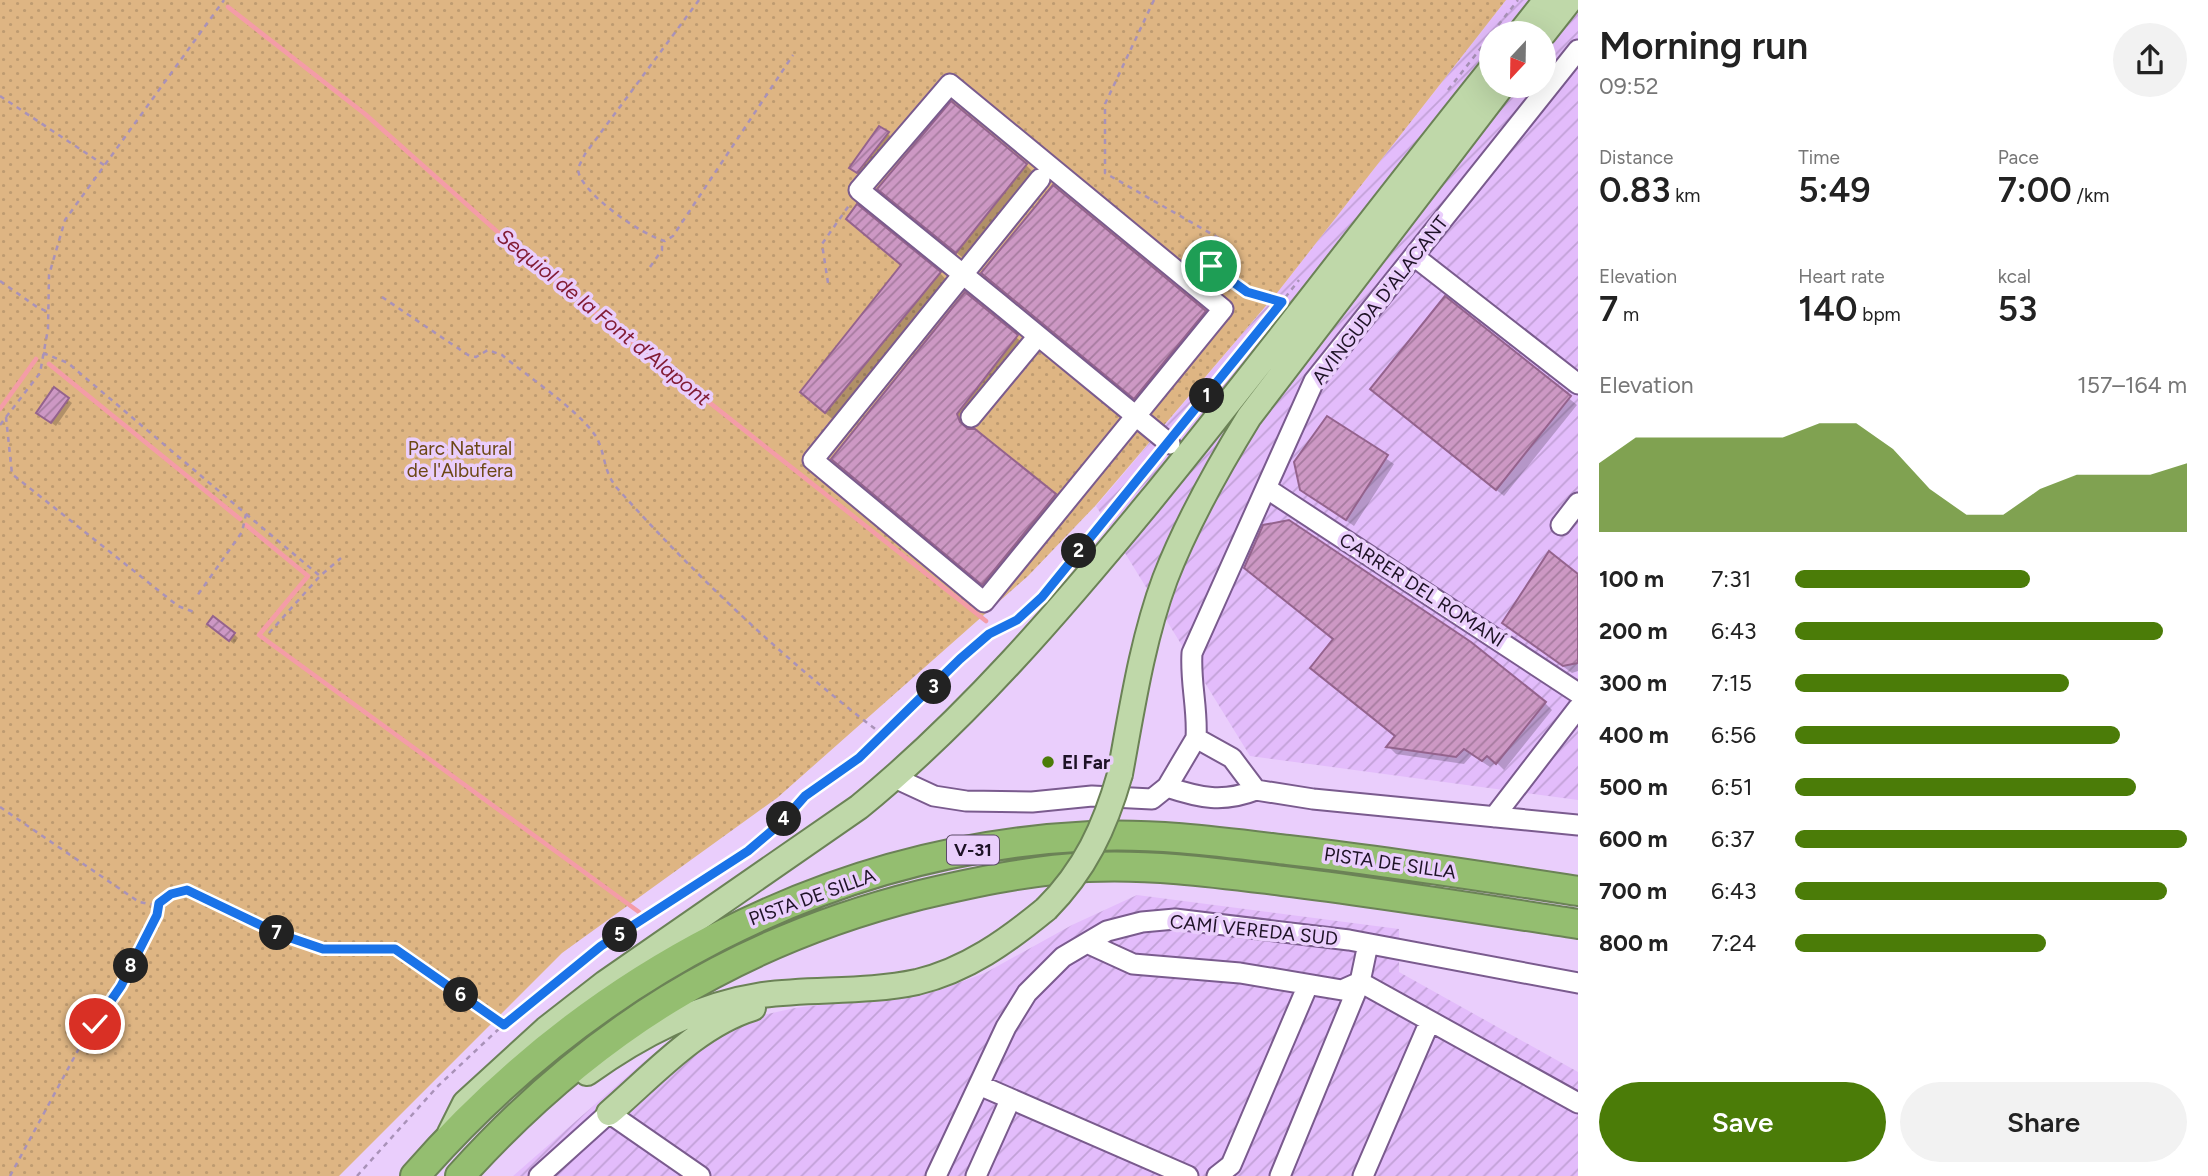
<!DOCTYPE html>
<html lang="en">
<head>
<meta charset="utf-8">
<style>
  :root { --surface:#fff; --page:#f2f2f2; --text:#222; --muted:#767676; --accent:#4b7c08 }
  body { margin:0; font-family:Figtree,sans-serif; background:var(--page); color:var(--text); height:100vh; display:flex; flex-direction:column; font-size:26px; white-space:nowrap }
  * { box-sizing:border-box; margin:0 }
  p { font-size:23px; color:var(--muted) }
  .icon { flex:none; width:38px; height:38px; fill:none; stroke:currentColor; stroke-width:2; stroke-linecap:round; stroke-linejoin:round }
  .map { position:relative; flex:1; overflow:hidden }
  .details { display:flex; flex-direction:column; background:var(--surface); width:630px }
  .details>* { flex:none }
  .needle { width:46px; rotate:202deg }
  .controls { position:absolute; left:1479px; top:21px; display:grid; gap:14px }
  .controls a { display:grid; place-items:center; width:77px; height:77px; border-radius:50%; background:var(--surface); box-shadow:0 7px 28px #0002; font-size:35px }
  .pin { position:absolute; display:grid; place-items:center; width:60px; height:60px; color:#fff; margin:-30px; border:4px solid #fff; border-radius:50%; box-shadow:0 2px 7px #0007 }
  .km { position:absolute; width:35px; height:35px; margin:-18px; border-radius:50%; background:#222; color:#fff; font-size:19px; line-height:35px; text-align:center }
  .round { display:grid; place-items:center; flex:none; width:74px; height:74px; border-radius:37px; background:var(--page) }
  .headline { display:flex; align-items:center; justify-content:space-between; height:119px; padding:0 21px }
  h1 { font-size:38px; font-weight:600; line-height:52px }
  .stats { display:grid; grid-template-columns:repeat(3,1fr); gap:10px; height:119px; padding:7px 21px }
  .stats div { display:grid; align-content:center }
  .stats b { font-size:35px; font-weight:600 }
  .stats small { font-size:19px; font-weight:400 }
  .stats p { font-size:19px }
  .chart { height:196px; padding:14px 21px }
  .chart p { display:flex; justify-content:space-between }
  .chart svg { width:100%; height:126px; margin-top:7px; fill:var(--accent); opacity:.7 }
  .cta { display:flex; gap:14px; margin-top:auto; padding:14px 21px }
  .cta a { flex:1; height:80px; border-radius:42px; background:var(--accent); color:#fff; font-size:28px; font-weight:600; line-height:80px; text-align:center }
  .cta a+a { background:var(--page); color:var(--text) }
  ul { padding:0 21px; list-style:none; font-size:23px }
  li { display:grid; grid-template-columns:112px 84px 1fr; align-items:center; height:52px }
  li i { height:18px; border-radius:9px; background:var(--accent) }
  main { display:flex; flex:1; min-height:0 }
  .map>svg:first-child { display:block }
</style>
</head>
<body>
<main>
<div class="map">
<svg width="1578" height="1176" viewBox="0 0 1578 1176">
  <defs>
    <pattern id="industrial-furrows" width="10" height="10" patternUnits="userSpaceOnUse" patternTransform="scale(1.75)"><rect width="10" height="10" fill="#e3bcfb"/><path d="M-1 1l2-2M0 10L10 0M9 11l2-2" fill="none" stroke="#c2a1d7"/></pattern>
    <pattern id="park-dots" width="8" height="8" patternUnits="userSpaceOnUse" patternTransform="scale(1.75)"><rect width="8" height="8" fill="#deb583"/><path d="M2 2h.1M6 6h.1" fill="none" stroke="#be9b71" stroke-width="1.8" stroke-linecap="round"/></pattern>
    <pattern id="building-hatch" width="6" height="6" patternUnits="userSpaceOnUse" patternTransform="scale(1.75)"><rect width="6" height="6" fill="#cd98c4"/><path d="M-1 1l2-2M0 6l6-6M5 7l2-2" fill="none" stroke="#a67b9f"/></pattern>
  </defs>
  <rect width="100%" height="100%" fill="#eacefc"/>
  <path fill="url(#industrial-furrows)" fill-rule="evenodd" d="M1506 0H1578V800L1250 756 1096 506 1277 293ZM1491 33H1544V86H1491Z
    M1137 895 1399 929V972L1578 1072V1176H513L647 1059 699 1029 795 1008 937 991 985 973 1072 925Z"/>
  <path fill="url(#park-dots)" d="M0 0H1506L1277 293 1096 505 1028 576 777 798 562 953 339 1176H0Z"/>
  <path fill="#0003" d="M888 134 892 138 863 176 856 172Z
    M1026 165 1036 175 967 261 889 199Z
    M903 265 940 273 949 283 836 422 812 402Z
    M991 280 1205 312 1212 319 1142 404Z
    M965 294 1024 344 963 422 967 429 974 430 1062 503 990 591 840 466Z
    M1445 298 1577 405 1504 496 1379 396Z
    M67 399 72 403 56 426 43 417Z
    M1327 419 1394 464 1354 526 1301 489Z
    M1549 553 1578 576V671L1572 673 1504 623Z
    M214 628 234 634 238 638 234 644Z
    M1545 703 1552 710 1504 770 1496 762 1490 767 1472 755 1464 764 1396 754 1389 747Z"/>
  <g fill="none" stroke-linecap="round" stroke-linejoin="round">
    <path stroke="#f49ca7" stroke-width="4.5" d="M228 7 365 114 529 260 986 621
      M49 364 240 519
      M0 409 36 359
      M246 525 308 576 259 635 639 912"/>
  </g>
  <path fill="url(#building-hatch)" stroke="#94638d" stroke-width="2" d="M951 101 1027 164 956 253 877 189Z
    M879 126 889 132 857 173 849 168Z
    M1053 185 1206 311 1134 399 981 273Z
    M857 204 941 272 825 413 800 392 901 265 846 219Z
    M965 292 1018 335 957 414 960 422 968 429H975L1056 494 982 585 831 459Z
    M1445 296 1571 396 1496 490 1370 389Z
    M54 387 69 398 51 423 36 413Z
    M1327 416 1388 455 1346 520 1300 490 1294 462Z
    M1289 520 1471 642 1546 702 1496 764 1487 756 1482 761 1464 749 1456 757 1386 747 1395 736 1310 668 1333 639 1244 568 1263 525Z
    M1549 551 1578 574V663L1563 666 1502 623Z
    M213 616 235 633 229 641 207 624Z"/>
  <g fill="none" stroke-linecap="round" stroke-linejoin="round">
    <g stroke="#7a5b8e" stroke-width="23">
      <path id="minor" d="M1040 179 813 460 984 602 1223 309 950 84 859 190C963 274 1067 359 1170 444
        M1415 257 1578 384
        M971 417 1038 336
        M1266 488 1578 693
        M1561 525 1578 503
        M1196 738C1198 709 1190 682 1192 653L1314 381 1578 50
        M895 778 934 796 966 801 1032 802 1092 796 1152 799 1167 787 1196 738 1232 758 1256 790C1223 803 1200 798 1167 787
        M1256 790 1313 799 1578 825
        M1494 817 1578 708
        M1087 943 1133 964 1240 973 1342 990 1360 982
        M1368 944 1360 982 1578 1103
        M979 1085 1188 1176
        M539 1176 609 1113 700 1176
        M936 1176 1006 1027 1027 993 1063 957 1107 931 1142 922 1175 919 1349 940 1578 983
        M976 1176 1007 1107
        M1217 1176 1231 1165 1308 985
        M1280 1176 1360 982
        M1363 1176 1430 1021"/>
    </g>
    <g stroke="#6b8256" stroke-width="28">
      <path id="major" d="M1520 33 1546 0
        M1544 33 1570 0
        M1120 774C1132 709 1142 641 1165 579 1187 522 1217 469 1249 417L1502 86
        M587 1073C640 1035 697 1005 762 995 813 988 866 993 917 982 967 970 1007 941 1046 909
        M609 1113C652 1076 697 1025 753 1008
        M450 1133 465 1103 546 1029 605 983 859 807C968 718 1061 609 1150 501 1266 359 1376 212 1491 69"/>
    </g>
    <g stroke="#6b8256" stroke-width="32">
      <path id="highway" d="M415 1176C588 978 825 849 1091 836 1157 833 1222 842 1288 850 1385 861 1481 876 1578 891
        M460 1176C589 1033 733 942 920 895 975 882 1032 870 1088 867 1154 864 1218 873 1283 881 1381 893 1480 909 1578 924"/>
    </g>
    <path stroke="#a992b8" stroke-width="2.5" stroke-dasharray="5 5" stroke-linecap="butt" d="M699 0 585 154 578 168C577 191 643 236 665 241L673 236 793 55
      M1154 0 1105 104V173L1224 241 1211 266 1247 292 1282 302
      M1492 33 1518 0
      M1448 90 1491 35
      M0 96 104 165
      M650 267 662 250V241
      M0 281 37 307 48 312
      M828 283 822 244 850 204
      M382 297 468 355 476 357 488 350 502 355C527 376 577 409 595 435 606 452 602 470 617 488 697 578 787 662 883 735
      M43 353 68 363 246 514 242 532 197 596
      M6 417 12 474 178 606 194 612
      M0 425 40 373 48 329 49 275 65 220 224 0
      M1180 431 1299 280
      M246 514 320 576 341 558
      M269 633 320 576
      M0 807 139 902 154 905 177 891 187 890 279 934 323 949H395L503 1025
      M10 1176 83 1041 121 986 157 915 159 903
      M357 1176 438 1086 503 1025 601 946 748 851 782 822 805 795 859 758 989 634 1017 620 1042 597 1160 456"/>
    <use href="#minor" stroke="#fff" stroke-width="19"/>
    <use href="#major" stroke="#bfd8a9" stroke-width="24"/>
    <use href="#highway" stroke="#94be70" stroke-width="28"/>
    <g stroke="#6b8256" stroke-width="28" stroke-linecap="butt">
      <path id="major-bridge" d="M1046 909C1085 870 1105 827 1120 774"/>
    </g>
    <use href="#major-bridge" stroke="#bfd8a9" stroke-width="24"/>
  </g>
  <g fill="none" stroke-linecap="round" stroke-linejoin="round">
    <g stroke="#fff" stroke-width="14">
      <path id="route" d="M95 1024 121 986 157 915 159 903 171 894 187 890 279 934 323 949H395L504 1025 601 946 748 851 782 822 805 796 859 758 960 659 989 634 1017 620 1042 597 1282 302 1247 292 1211 266"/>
    </g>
    <use href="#route" stroke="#1a73e8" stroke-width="9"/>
  </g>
  <circle fill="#4b7c08" stroke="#eacefc" stroke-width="2.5" cx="1048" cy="762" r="7"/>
  <g text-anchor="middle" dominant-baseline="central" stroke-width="7" stroke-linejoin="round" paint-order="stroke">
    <rect fill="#eacefc" stroke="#5b4a66" stroke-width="2" x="947" y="835.5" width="52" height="29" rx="5"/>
    <g font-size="18" font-weight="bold" fill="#1e1226">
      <text x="973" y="850">V-31</text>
    </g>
    <g font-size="19" fill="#1e1226" stroke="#eacefc">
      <text transform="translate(1380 300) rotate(-52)">AVINGUDA D'ALACANT</text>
      <text transform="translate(1422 590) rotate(33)">CARRER DEL ROMANÍ</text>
      <text transform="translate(1390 863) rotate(8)">PISTA DE SILLA</text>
      <text transform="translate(812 897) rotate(-20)">PISTA DE SILLA</text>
      <text transform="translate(1254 930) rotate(6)">CAMÍ VEREDA SUD</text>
    </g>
    <g font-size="19" fill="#6c4815" stroke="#eacefc">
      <text x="460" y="448">Parc Natural<tspan x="460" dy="22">de l'Albufera</tspan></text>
    </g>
    <g font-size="19" font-weight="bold" fill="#1e1226" stroke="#eacefc" text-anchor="start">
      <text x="1062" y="762">El Far</text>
    </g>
    <g font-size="21" font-style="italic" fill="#831d36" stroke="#eacefc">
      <text transform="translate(604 317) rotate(39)">Sequiol de la Font d’Alapont</text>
    </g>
  </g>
</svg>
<div class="controls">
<a><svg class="needle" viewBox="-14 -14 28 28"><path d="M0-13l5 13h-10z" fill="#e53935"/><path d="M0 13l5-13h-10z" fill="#767676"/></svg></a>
</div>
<div class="pin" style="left:1211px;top:266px;background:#1e9e55"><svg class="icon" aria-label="arrive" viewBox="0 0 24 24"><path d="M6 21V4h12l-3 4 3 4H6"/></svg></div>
<div class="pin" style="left:95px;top:1024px;background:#d93025"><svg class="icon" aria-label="check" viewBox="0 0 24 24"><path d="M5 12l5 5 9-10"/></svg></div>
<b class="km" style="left:1207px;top:396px">1</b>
<b class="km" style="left:1079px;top:551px">2</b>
<b class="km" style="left:934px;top:687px">3</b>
<b class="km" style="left:784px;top:819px">4</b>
<b class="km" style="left:620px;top:935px">5</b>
<b class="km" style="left:461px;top:995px">6</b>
<b class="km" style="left:277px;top:933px">7</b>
<b class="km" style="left:131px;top:966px">8</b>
</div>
<section class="details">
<div class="headline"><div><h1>Morning run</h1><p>09:52</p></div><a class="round"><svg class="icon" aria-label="share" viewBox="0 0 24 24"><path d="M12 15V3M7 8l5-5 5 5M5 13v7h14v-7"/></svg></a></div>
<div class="stats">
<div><p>Distance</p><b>0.83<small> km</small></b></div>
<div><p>Time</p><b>5:49</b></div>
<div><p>Pace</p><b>7:00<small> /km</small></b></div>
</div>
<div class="stats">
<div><p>Elevation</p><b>7<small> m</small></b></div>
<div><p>Heart rate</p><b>140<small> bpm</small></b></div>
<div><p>kcal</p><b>53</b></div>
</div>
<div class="chart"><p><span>Elevation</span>157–164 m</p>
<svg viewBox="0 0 160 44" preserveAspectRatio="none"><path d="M0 44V20L10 11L20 11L30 11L40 11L50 11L60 6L70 6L80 15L90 29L100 38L110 38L120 29L130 24L140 24L150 24L160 20V44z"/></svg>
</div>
<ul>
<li><b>100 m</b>7:31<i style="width:60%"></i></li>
<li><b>200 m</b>6:43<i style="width:94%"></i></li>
<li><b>300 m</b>7:15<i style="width:70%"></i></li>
<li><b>400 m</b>6:56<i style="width:83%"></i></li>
<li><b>500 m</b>6:51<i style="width:87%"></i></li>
<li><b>600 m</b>6:37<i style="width:100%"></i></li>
<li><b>700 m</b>6:43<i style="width:95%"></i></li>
<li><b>800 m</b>7:24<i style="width:64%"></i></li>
</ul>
<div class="cta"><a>Save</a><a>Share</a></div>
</section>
</main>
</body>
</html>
